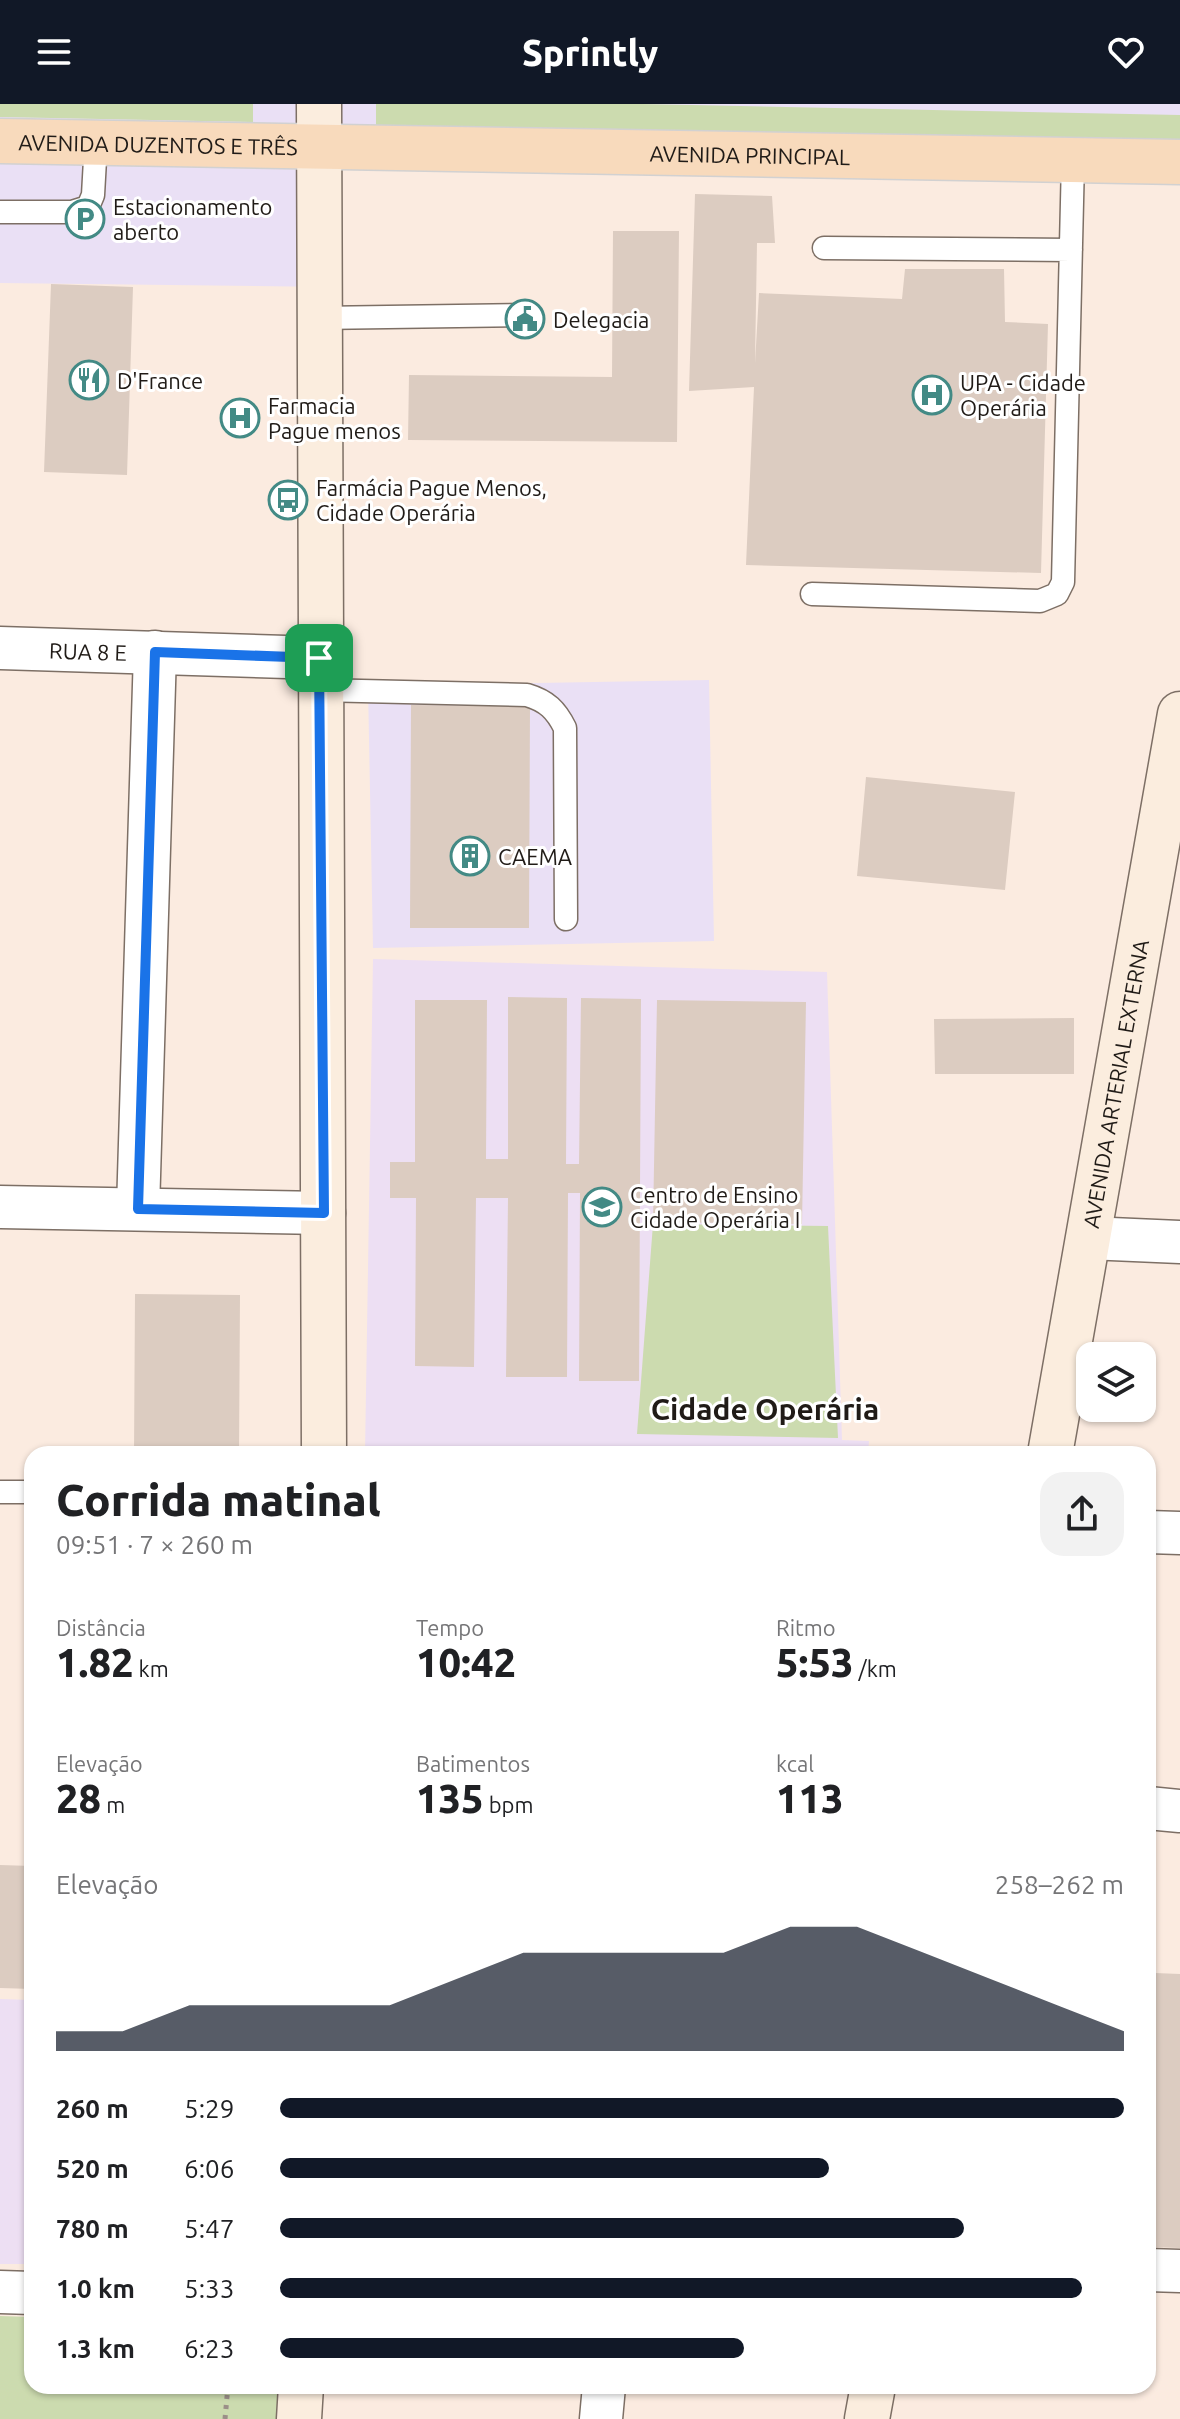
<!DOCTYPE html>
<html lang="pt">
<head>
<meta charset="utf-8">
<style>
  :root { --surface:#fff; --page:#f2f2f2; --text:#202124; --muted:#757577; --accent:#111827 }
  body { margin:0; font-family:Ubuntu,sans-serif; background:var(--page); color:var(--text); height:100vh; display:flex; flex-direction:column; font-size:30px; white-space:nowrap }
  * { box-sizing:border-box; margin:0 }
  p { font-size:26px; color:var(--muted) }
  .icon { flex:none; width:44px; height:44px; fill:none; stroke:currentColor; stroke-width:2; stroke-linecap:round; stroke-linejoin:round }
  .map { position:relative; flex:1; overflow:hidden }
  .side { position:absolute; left:24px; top:1342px; width:1132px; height:948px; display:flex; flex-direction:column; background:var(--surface); border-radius:24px; box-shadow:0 2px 6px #0004 }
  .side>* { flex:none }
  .buttons { position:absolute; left:1076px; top:1238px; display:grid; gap:16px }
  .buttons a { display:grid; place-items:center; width:80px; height:80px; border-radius:16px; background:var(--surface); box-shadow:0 2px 6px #0004; font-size:40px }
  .pin { position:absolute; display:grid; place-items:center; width:68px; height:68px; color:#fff; margin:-34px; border-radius:16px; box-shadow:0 4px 12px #0006 }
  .round { display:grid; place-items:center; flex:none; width:84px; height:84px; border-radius:24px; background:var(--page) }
  .head { display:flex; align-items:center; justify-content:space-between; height:136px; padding:0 32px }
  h1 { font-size:44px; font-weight:800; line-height:60px }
  .stats { display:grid; grid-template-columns:repeat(3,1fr); gap:12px; height:136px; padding:8px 32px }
  .stats div { display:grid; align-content:center }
  .stats b { font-size:40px; font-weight:800 }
  .stats small { font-size:22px; font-weight:400 }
  .stats p { font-size:22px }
  .chart { height:224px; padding:16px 32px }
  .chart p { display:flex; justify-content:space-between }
  .chart svg { width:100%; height:144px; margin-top:8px; fill:var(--accent); opacity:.7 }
  ul { padding:0 32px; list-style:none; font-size:26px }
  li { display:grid; grid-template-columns:128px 96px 1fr; align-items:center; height:60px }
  li i { height:20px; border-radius:10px; background:var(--accent) }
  header { display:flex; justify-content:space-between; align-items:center; height:104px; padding:0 32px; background:var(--accent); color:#fff; font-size:36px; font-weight:800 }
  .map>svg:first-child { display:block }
</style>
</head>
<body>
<header><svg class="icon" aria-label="menu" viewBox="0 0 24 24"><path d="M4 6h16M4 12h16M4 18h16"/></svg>Sprintly<svg class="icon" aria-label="heart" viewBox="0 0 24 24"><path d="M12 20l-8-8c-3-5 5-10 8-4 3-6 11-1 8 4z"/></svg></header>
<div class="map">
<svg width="1180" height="2315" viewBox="0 0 1180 2315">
  <rect width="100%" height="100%" fill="#fbebe0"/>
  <path fill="#eae0f5" d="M0 0H1180V80L334 56 331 183 0 179Z
    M709 576 714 837 373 844 368 582Z"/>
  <path fill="#eddff3" d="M373 855 827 868 842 1336 869 1337 868 1350H365Z
    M0 1895 32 1896V2160H0Z"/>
  <path fill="#ccdbaf" d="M0 0H253V18L0 13Z
    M376 0H643L1180 11V37L376 22Z
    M653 1120 828 1122 838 1334 637 1330Z
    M0 2212 32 2213V2282H280L278 2315H0Z"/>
  <path fill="#dcccc1" d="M695 90 772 92 775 139H757L755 259 759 189 902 195 905 165H1004L1005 218 1048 220 1041 469 746 461 754 283 689 287Z
    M613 127H679L677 338 408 336 409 271 612 273Z
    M51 180 133 183 127 371 44 368Z
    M411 601 530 602 529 824H410Z
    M866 673 1015 688 1005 786 857 772Z
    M508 893 567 894 566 1060H579L581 894 641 895 639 1277H579L580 1089H568L567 1273H506L508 1094H476L474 1263 415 1262 416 1094H390V1058H415V896H487L486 1055H508Z
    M657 896 806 898 802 1120 653 1118Z
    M1074 914V970H935L934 915Z
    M135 1190 240 1191 239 1350H134Z
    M0 1761 32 1762V1885L0 1884Z
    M1155 1869 1180 1870V2144L1148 2143V1913Z"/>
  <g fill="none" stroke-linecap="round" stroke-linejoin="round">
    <g stroke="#7d6f65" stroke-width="25">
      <path id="lane" d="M0 108H72L88 103 93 91 96 38
        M824 144 1071 146
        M318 214 528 211
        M812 490 1040 497 1057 490 1063 478 1073 56
        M319 586 527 591C547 597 556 606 565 624L566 815
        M0 1388H32"/>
    </g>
    <g stroke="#7d6f65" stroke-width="45">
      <g id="street">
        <path id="s1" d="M0 544 319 554"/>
        <path d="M0 1103 324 1109"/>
        <path d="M138 1105 155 548"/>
        <path d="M1088 1134 1180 1138"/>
        <path d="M1148 1428 1180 1429"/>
        <path d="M1148 1704 1180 1707"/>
        <path d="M1148 2166 1180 2167"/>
        <path d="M0 2188 32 2189"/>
        <path d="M601 2315 604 2282"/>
      </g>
    </g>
    <g stroke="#7d6f65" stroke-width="47">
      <g id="secondary">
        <path d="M319 0 324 1350"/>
        <path id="s2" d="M1050 1350 1180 610"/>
        <path d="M299 2315 301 2282"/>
        <path d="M867 2315 873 2282"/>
      </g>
    </g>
    <g stroke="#d2d1d1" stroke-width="47">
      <g id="primary">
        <path id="s3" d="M0 37 1180 58"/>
      </g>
    </g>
    <path stroke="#9b8f88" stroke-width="5" stroke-dasharray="4 6" stroke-linecap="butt" d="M225 2315 228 2282"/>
    <use href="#lane" stroke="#fff" stroke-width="22"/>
    <use href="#street" stroke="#fff" stroke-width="42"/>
    <use href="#secondary" stroke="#fbedde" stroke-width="44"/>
    <use href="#primary" stroke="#f8dabc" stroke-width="44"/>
  </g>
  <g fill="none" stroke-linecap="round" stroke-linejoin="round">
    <g stroke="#fff" stroke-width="16">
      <path id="route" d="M155 548 319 554 324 1109 138 1105Z"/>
    </g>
    <use href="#route" stroke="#1a73e8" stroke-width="10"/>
  </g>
  <defs>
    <g id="parking-ring" transform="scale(2)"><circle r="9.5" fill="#fff" stroke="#438a85" stroke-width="1.5"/><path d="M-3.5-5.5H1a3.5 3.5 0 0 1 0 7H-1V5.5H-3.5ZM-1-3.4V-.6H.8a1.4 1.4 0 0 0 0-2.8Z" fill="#438a85"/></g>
    <g id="civic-ring" transform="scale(2)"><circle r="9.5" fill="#fff" stroke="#438a85" stroke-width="1.5"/><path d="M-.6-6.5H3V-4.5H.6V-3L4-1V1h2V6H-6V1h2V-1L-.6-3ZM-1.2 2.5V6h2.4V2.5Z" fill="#438a85"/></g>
    <g id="restaurant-ring" transform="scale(2)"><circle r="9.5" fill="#fff" stroke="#438a85" stroke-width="1.5"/><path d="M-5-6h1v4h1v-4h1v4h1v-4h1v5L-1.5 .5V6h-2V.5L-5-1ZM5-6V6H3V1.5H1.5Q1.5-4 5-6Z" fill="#438a85"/></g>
    <g id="hospital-ring" transform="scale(2)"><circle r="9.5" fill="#fff" stroke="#438a85" stroke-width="1.5"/><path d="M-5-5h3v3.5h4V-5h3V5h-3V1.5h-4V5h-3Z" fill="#438a85"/></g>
    <g id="bus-ring" transform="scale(2)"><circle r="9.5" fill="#fff" stroke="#438a85" stroke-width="1.5"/><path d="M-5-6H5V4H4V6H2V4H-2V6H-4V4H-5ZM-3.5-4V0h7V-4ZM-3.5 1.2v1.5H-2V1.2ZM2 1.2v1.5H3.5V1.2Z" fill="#438a85"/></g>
    <g id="building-ring" transform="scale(2)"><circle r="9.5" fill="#fff" stroke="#438a85" stroke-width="1.5"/><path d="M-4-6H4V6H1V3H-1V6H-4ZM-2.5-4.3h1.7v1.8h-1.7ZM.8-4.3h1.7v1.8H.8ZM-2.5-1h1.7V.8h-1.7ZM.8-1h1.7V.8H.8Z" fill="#438a85"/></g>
    <g id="school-ring" transform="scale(2)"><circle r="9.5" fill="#fff" stroke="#438a85" stroke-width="1.5"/><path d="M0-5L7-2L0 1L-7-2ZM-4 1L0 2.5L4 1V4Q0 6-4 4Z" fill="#438a85"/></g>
  </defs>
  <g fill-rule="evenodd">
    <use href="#parking-ring" x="85" y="115"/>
    <use href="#civic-ring" x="525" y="215"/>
    <use href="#restaurant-ring" x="89" y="276"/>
    <use href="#hospital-ring" x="932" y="291"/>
    <use href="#hospital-ring" x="240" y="314"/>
    <use href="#bus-ring" x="288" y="396"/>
    <use href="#building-ring" x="470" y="752"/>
    <use href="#school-ring" x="602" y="1103"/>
  </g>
  <g text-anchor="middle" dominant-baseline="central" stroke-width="6" stroke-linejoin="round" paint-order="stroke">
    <g font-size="22" fill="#201b17" stroke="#fff">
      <text stroke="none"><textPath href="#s3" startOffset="158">AVENIDA DUZENTOS E TRÊS</textPath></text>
      <text stroke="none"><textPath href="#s3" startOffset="750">AVENIDA PRINCIPAL</textPath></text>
      <text stroke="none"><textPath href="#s1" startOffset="88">RUA 8 E</textPath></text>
      <text stroke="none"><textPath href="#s2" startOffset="376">AVENIDA ARTERIAL EXTERNA</textPath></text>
    </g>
    <g font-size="22" fill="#201b17" stroke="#fff" text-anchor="start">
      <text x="113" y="102">Estacionamento<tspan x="113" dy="25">aberto</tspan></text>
      <text x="553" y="215">Delegacia</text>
      <text x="117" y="276">D'France</text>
      <text x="960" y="278">UPA - Cidade<tspan x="960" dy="25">Operária</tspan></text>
      <text x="268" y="301">Farmacia<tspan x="268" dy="25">Pague menos</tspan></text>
      <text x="316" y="383">Farmácia Pague Menos,<tspan x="316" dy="25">Cidade Operária</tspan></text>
      <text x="498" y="752">CAEMA</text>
      <text x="630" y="1090">Centro de Ensino<tspan x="630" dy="25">Cidade Operária I</tspan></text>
    </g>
    <g font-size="30" font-weight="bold" fill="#201b17" stroke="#fff">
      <text x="765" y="1305">Cidade Operária</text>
    </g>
  </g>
</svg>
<div class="buttons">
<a><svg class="icon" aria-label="layers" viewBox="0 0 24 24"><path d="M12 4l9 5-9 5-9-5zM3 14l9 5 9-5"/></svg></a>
</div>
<div class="pin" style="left:319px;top:554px;background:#1e9e55"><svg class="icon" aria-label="arrive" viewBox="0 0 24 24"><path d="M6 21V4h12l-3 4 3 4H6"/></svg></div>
<section class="side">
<div class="head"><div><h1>Corrida matinal</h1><p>09:51 · 7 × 260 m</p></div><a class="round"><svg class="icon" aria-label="share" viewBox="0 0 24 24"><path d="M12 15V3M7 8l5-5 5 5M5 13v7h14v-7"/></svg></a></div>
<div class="stats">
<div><p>Distância</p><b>1.82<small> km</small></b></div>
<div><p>Tempo</p><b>10:42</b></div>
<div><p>Ritmo</p><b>5:53<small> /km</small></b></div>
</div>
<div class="stats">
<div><p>Elevação</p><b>28<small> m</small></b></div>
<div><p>Batimentos</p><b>135<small> bpm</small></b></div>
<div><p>kcal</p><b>113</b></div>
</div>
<div class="chart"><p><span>Elevação</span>258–262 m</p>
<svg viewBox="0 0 160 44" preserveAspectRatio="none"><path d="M0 44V38L10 38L20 30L30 30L40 30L50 30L60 22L70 14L80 14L90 14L100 14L110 6L120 6L130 14L140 22L150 30L160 38V44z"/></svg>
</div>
<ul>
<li><b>260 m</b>5:29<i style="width:100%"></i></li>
<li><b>520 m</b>6:06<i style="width:65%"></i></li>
<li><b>780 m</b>5:47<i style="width:81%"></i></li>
<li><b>1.0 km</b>5:33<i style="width:95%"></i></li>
<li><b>1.3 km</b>6:23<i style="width:55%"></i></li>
</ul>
</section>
</div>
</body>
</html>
